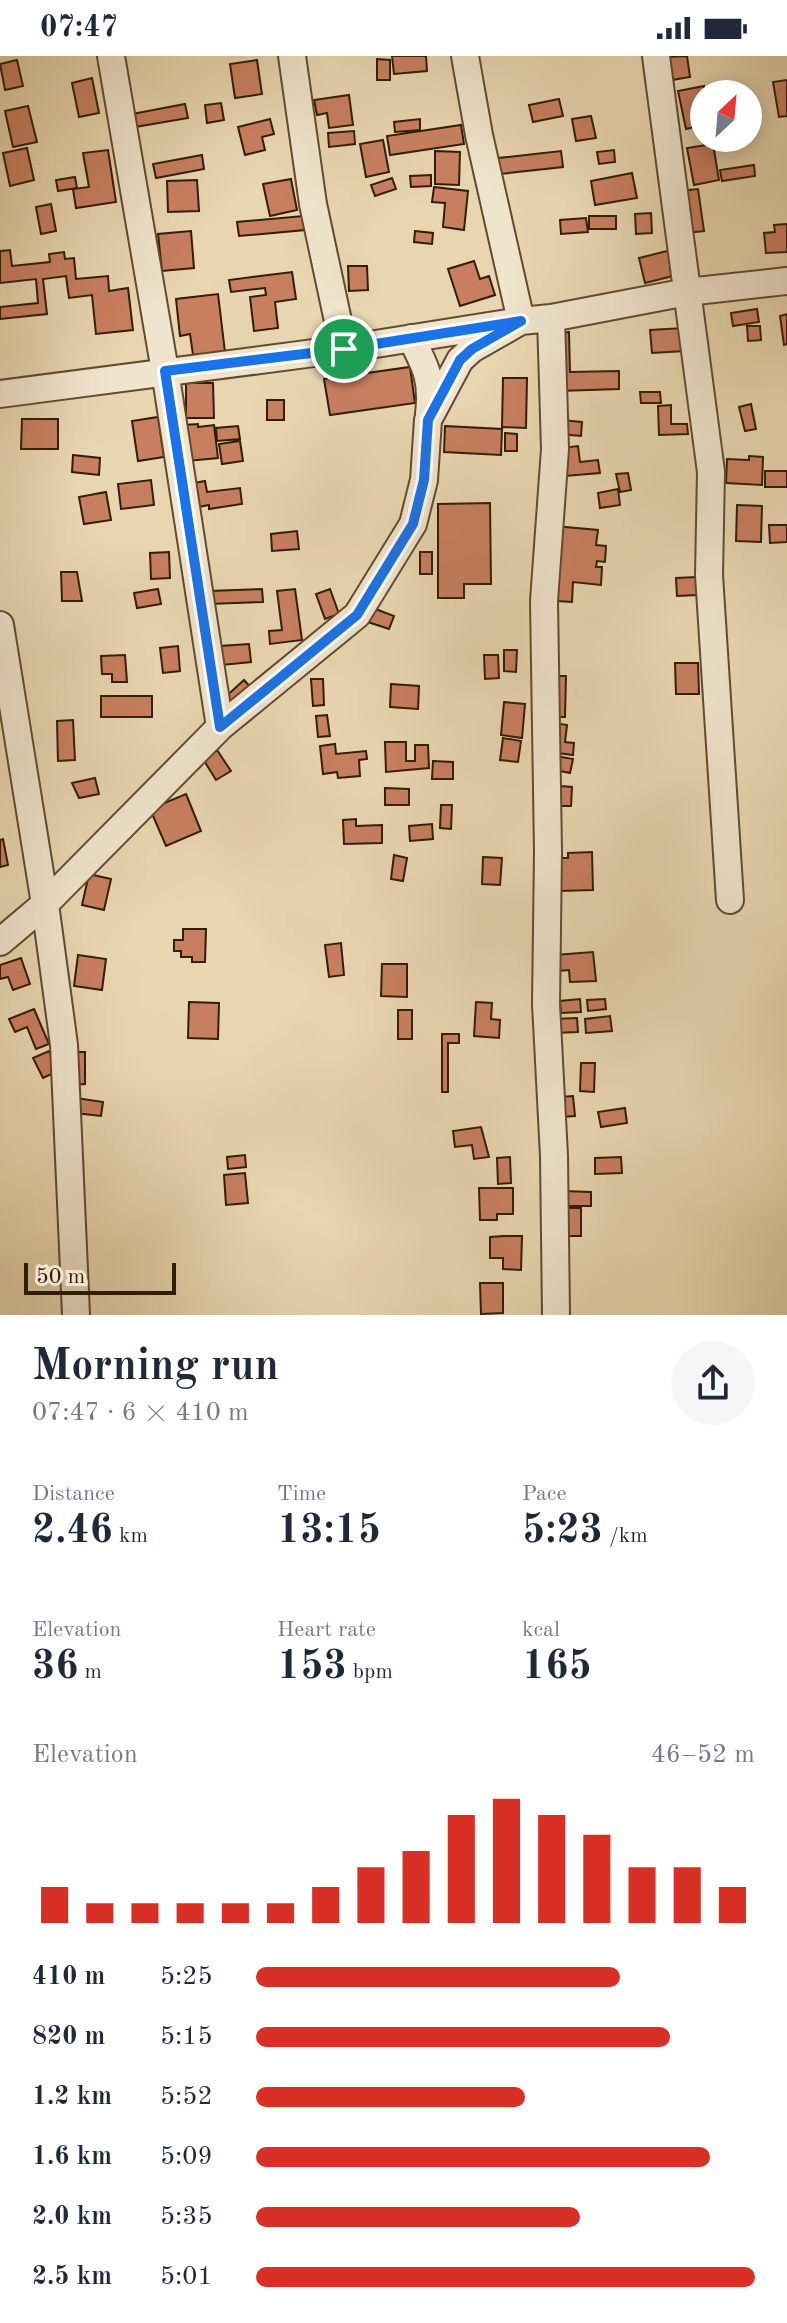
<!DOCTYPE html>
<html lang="en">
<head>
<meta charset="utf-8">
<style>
  :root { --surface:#fff; --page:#f6f6f7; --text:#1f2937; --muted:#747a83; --accent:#d93025 }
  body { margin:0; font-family:"Old Standard TT",serif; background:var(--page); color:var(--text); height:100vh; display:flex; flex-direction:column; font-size:30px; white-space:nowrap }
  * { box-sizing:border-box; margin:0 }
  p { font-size:26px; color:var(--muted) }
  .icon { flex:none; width:44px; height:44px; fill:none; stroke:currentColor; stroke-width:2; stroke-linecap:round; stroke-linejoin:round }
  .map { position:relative; height:1259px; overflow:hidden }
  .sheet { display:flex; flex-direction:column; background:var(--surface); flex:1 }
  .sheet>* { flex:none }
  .needle { width:52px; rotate:26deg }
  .buttons { position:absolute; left:690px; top:24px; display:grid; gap:16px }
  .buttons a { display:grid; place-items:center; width:72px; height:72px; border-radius:50%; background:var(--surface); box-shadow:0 4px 20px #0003; font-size:40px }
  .scale { position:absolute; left:24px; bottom:20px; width:152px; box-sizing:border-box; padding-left:8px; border:4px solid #321d05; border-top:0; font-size:22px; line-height:28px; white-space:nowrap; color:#321d05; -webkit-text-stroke:6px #f0e4cc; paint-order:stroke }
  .pin { position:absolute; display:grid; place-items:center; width:68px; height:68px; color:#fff; margin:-34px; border:4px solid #fff; border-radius:50%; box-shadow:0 2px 8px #0007 }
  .round { display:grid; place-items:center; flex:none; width:84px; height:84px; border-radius:42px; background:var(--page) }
  .summary { display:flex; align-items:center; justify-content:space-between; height:136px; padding:0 32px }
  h1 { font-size:44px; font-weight:600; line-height:60px }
  .metrics { display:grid; grid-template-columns:repeat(3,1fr); gap:12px; height:136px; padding:8px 32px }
  .metrics div { display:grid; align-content:center }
  .metrics b { font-size:40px; font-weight:600 }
  .metrics small { font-size:22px; font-weight:400 }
  .metrics p { font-size:22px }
  .chart { height:224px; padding:16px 32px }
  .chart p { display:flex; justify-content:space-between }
  .chart svg { width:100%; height:144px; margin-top:8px; stroke:var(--accent); stroke-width:6 }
  ul { padding:0 32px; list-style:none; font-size:26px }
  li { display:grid; grid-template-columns:128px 96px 1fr; align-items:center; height:60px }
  li i { height:20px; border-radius:10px; background:var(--accent) }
  .status { display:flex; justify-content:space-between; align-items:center; height:56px; padding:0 40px; background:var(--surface); direction:ltr }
  .status svg { height:22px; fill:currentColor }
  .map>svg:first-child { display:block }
</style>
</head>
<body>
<div class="status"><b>07:47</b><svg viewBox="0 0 49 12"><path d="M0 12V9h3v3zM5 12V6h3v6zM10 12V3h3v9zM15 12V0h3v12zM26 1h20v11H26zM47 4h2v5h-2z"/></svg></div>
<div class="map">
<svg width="787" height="1259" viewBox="0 0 787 1259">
  <rect width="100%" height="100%" fill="#e8d6b0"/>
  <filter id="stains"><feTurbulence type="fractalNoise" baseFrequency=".0025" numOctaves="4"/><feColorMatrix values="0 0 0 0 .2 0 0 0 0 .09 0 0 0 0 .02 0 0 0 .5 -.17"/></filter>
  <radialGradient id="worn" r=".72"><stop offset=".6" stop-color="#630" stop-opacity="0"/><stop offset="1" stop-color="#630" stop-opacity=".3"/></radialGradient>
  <path fill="#c87f60" stroke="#321d05" stroke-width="2" d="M392 0H426L427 15 394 18Z
    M687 0 690 21 672 24 668 1Z
    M377 3 390 4V24H377Z
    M17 4 23 30 5 34 0 8Z
    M257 4 262 38 235 42 230 8Z
    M92 22 99 57 79 61 72 27Z
    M787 24V60L779 61 773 26Z
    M704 30V69L686 73 678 35Z
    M349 39 353 69 329 72 327 57 317 59 314 44Z
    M559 43 563 60 533 66 529 49Z
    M221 47 224 64 207 67 205 49Z
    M185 48 188 62 135 71 132 58Z
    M28 50 37 86 13 91 5 55Z
    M591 60 596 82 576 85 572 63Z
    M270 63 274 78 262 81 265 94 245 99 238 71Z
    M420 63V74L395 76 394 66Z
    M461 69 464 88 390 99 387 80Z
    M354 75 355 88 329 91 328 77Z
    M383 84 389 116 366 121 360 88Z
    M713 88 719 124 694 129 687 92Z
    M27 92 34 124 10 130 3 97Z
    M108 94 116 146 76 152 73 133 89 131 83 97Z
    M614 94 615 106 599 108 597 96Z
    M435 95 460 96 459 129 435 128Z
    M561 95 563 111 500 118 498 102Z
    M202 99 204 113 156 122 153 108Z
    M754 109 755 120 722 125 720 114Z
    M632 117 637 142 595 149 591 125Z
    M431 119V130L411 131 410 120Z
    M75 121 77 132 58 135 56 124Z
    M392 122 396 133 375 140 371 129Z
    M291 123 297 154 270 160 263 128Z
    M197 124 199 155 168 156 167 125Z
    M434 131 468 135 464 174 443 171 445 147 432 146Z
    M698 133 704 175 686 177 680 135Z
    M51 148 56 175 41 178 36 151Z
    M651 157 652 177 636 178 635 158Z
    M303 160 305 174 239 180 237 166Z
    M589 160H616V173H589Z
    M586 162 588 176 561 178 560 164Z
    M787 168V196L766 197 764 177 775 176 774 169Z
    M191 175 194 212 162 215 158 178Z
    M415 175 433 177 432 188 414 186Z
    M10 194 12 210 50 206 49 198 64 196 65 203 74 202 76 223 108 220 109 235 128 232 133 274 96 278 92 239 69 242 66 220 43 223 47 258 0 263V251L38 247 36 223 0 227V195Z
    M671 194 677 219 645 227 639 202Z
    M474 205 480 223 489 220 495 239 460 250 448 213Z
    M348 210H367L368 234 349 235Z
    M292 216 296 243 275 246 278 272 254 275 250 241 266 239 265 232 231 236 229 224Z
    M218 238 225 296 193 299 190 278 180 280 176 243Z
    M757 253 759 266 733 270 731 257Z
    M787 258V288L784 289 780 260Z
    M747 270H760L761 284 748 285Z
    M684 272 685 295 652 297 650 274Z
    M569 276 570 316 619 315V333L559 335 557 277Z
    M410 311 415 347 330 359 324 323Z
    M503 322H527L526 372 502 371Z
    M186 327H213L214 362H186Z
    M640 336H660L661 347H641Z
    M267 344H284V364H267Z
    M751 348 756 373 745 375 739 351Z
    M671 349V368H687L688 378 659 379 658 350Z
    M158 361 164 401 138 405 132 365Z
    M22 363H58V393H21Z
    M560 364 582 366 581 380 559 378Z
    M198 368V371L214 369 218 402 187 405 183 369Z
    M238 370 240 383 217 385 216 372Z
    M445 370 502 373 501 399 444 396Z
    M505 377 517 378V395H505Z
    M240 385 243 405 222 408 219 388Z
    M578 390 580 406 598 404 600 417 565 420 562 392Z
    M73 399 100 402 99 419 72 416Z
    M749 400 763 401 762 429 726 427 727 403 749 404Z
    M765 415H787V431H765Z
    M628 417 631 434 620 436 616 418Z
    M151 424 154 449 121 453 118 428Z
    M205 425 207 436 240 432 242 448 209 453V449L198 451 194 427Z
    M618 433 620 449 600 452 598 437Z
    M106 436 111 464 84 468 79 441Z
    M490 447 491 528H464V542H438V448Z
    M737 449 762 450 761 486 736 485Z
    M769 469H787V486L770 487Z
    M554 470 598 474 596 489 606 490 605 506 597 505 596 511H602L601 529 573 526 572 546 557 545Z
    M297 475 299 493 272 495 271 478Z
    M169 496 170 522 151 523 150 497Z
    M420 496H432V518H420Z
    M61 516H77L82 545H62Z
    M697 521 698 539 677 540 676 522Z
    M158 533 161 548 137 552 134 537Z
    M262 533 263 546 209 548V535Z
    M295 533 302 584 270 588 269 575 282 574 277 535Z
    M330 533 339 558 325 563 316 538Z
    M373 552 394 560 389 573 368 566Z
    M249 588 251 606 222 609 220 590Z
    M178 590 180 615 163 617 160 592Z
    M504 594H517L516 616 504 615Z
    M125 599 127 626H112V618H102L101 600Z
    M484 599H498L499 622 485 623Z
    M675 607H698L699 638H676Z
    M549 620H566L565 661H548Z
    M311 623H323L324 649 313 650Z
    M244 624 253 634 232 654 222 644Z
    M391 628 419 630 418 653 390 651Z
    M101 640H152V661H101Z
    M504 646 525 648 522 682 501 679Z
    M327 659 330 680 318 681 316 660Z
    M73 664 75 704 58 705 57 665Z
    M555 667 567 669 565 686 574 687 573 699 550 696Z
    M503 682 521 685 518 706 500 704Z
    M385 686H406V705H415V689H428L429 712 386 716Z
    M335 688 336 698 366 695 367 703 359 704 360 720 338 722 337 716 323 718 320 690Z
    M217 694 231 715 216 724 203 703Z
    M551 699 573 703 570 717 555 714Z
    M433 705 453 706V723H432Z
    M95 722 99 738 79 742 72 727Z
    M561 730 572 731 571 750H561Z
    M385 732 409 733V749H385Z
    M186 738 201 775 166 790 150 753Z
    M441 749H452L451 773 440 772Z
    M356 763V770L382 769V787L344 788 343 764Z
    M432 768 433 783 410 785 409 770Z
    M3 783 8 809 0 811V784Z
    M592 796 593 834 559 835 558 802H568V797Z
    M394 799 407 802 403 825 391 823Z
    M483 801 502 802 500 829 482 828Z
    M89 818 111 823 104 854 82 849Z
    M183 873H206L205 906H192V901H181V895H174V884H183Z
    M341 887 344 919 329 921 325 889Z
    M593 896 596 925 570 926 569 914 557 915 555 899Z
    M78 899 106 903 102 934 74 930Z
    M21 902 30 928 13 934 8 921 0 923V909Z
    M382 908H407V941L381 940Z
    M580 943 581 956 561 957 560 945Z
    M605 943 606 953 588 955 587 944Z
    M189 946 219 947 218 983 188 982Z
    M476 946 492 947 491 963 500 964 499 982 474 980Z
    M34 953 49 988 36 993 27 971 15 976 9 963Z
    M398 954H412V983H398Z
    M610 960 612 975 586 977 585 963Z
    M577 962 578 976 553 977V963Z
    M442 978H459V987H448V1036H442Z
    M49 995 58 1015 43 1022 33 1002Z
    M71 996H85V1028L71 1029Z
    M581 1007H595L594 1036 580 1035Z
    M573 1040 575 1060 562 1061 560 1041Z
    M76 1042 103 1046 101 1060 75 1057Z
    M625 1052 627 1067 601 1071 598 1056Z
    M481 1071 489 1101 474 1103 472 1089 455 1091 453 1075Z
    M245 1099 246 1111 228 1113 227 1101Z
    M510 1101 511 1127 498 1128 497 1102Z
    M621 1101 622 1117 595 1118V1102Z
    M245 1117 248 1147 226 1149 224 1119Z
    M479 1132H513V1158H497V1164H480Z
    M563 1135 591 1136V1150H562Z
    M562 1152H581V1180H562Z
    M504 1180H522L521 1214 503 1213V1202H490V1181Z
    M480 1227H503V1257L481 1258Z"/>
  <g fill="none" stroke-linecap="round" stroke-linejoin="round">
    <g stroke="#604b30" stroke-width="30">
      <path id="minor" d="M111 0 165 315 220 671
        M292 0 313 148 344 293
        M656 0 711 416 709 519 730 844
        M551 262 555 393 544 545 548 796 546 948 554 1100 556 1259
        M411 282C426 311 433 324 429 358
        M0 338 344 293 521 265 479 79 465 0
        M0 569 45 848 64 989 76 1259
        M0 886 45 848 220 671 357 559 413 468 424 424 428 364 460 304 472 293 521 265 551 262 687 236 787 225"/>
    </g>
    <use href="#minor" stroke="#f0e4cc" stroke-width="26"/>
  </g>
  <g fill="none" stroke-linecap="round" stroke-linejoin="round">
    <g stroke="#fff" stroke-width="16">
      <path id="route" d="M521 265 472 293 460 304 428 364 424 424 413 468 357 559 220 671 165 315 344 293Z"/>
    </g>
    <use href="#route" stroke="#1a73e8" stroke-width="10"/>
  </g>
  <rect width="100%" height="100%" filter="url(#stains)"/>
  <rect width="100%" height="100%" fill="url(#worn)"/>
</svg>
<div class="buttons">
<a><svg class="needle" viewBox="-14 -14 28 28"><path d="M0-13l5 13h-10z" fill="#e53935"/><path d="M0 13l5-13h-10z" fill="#747a83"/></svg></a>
</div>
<div class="scale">50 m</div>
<div class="pin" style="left:344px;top:293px;background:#1e9e55"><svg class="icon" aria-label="arrive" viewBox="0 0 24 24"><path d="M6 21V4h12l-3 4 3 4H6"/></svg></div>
</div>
<section class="sheet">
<div class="summary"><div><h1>Morning run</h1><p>07:47 · 6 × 410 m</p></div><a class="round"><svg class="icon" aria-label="share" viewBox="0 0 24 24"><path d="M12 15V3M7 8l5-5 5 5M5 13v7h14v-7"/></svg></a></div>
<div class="metrics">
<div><p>Distance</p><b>2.46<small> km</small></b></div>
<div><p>Time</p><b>13:15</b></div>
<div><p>Pace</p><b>5:23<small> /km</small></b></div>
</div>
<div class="metrics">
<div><p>Elevation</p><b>36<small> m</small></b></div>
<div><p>Heart rate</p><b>153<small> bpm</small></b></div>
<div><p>kcal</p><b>165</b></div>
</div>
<div class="chart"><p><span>Elevation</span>46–52 m</p>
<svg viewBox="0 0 160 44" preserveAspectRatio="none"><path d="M5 44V33M15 44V38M25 44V38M35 44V38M45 44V38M55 44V38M65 44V33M75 44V27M85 44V22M95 44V11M105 44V6M115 44V11M125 44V17M135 44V27M145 44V27M155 44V33"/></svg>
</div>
<ul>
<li><b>410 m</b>5:25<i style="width:73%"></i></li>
<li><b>820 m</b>5:15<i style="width:83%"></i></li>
<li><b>1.2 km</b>5:52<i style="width:54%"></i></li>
<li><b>1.6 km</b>5:09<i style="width:91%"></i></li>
<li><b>2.0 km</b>5:35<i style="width:65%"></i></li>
<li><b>2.5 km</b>5:01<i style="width:100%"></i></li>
</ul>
</section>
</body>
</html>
